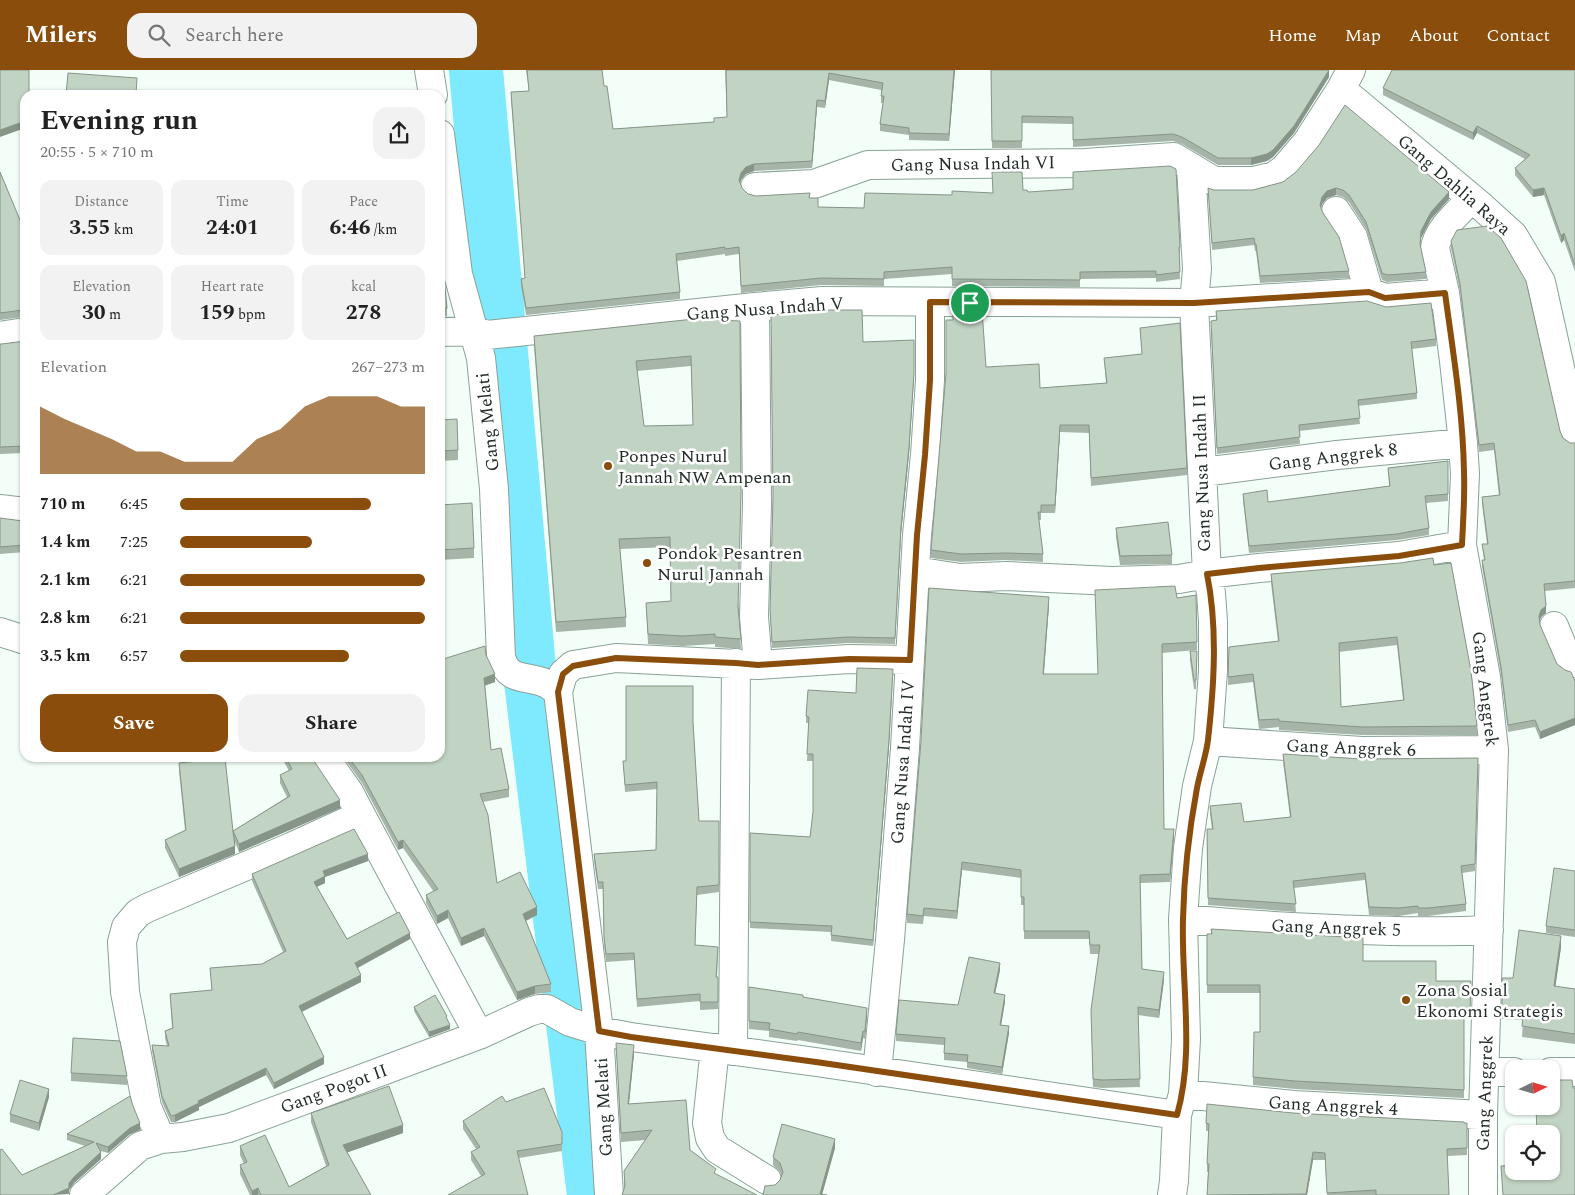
<!DOCTYPE html>
<html lang="en">
<head>
<meta charset="utf-8">
<style>
  :root { --surface:#fff; --page:#f2f2f2; --text:#222; --muted:#767676; --accent:#8a4d0c }
  body { margin:0; font-family:Spectral,serif; background:var(--page); color:var(--text); height:100vh; display:flex; flex-direction:column; font-size:19px; white-space:nowrap }
  * { box-sizing:border-box; margin:0 }
  p { font-size:16px; color:var(--muted) }
  .icon { flex:none; width:28px; height:28px; fill:none; stroke:currentColor; stroke-width:2; stroke-linecap:round; stroke-linejoin:round }
  .map { position:relative; flex:1; overflow:hidden }
  .details { position:absolute; left:20px; top:20px; width:425px; height:672px; display:flex; flex-direction:column; background:var(--surface); border-radius:15px; box-shadow:0 1px 4px #0004 }
  .details>* { flex:none }
  .needle { width:32px; rotate:85deg }
  .buttons { position:absolute; left:1505px; top:990px; display:grid; gap:10px }
  .buttons a { display:grid; place-items:center; width:55px; height:55px; border-radius:10px; background:var(--surface); box-shadow:0 1px 4px #0004; font-size:25px }
  .pin { position:absolute; display:grid; place-items:center; width:42px; height:42px; color:#fff; margin:-21px; border:2px solid #fff; border-radius:50%; box-shadow:0 1px 5px #0007 }
  .round { display:grid; place-items:center; flex:none; width:52px; height:52px; border-radius:15px; background:var(--page) }
  .summary { display:flex; align-items:center; justify-content:space-between; height:85px; padding:0 20px }
  h1 { font-size:28px; font-weight:700; line-height:38px }
  .stats { display:grid; grid-template-columns:repeat(3,1fr); gap:8px; height:85px; padding:5px 20px }
  .stats div { display:grid; align-content:center; border-radius:12px; background:var(--page); text-align:center }
  .stats b { font-size:21px; font-weight:700 }
  .stats small { font-size:14px; font-weight:400 }
  .stats p { font-size:14px }
  .chart { height:140px; padding:10px 20px }
  .chart p { display:flex; justify-content:space-between }
  .chart svg { width:100%; height:90px; margin-top:5px; fill:var(--accent); opacity:.7 }
  .button { display:flex; gap:10px; margin-top:auto; padding:10px 20px }
  .button a { flex:1; height:58px; border-radius:15px; background:var(--accent); color:#fff; font-size:20px; font-weight:700; line-height:58px; text-align:center }
  .button a+a { background:var(--page); color:var(--text) }
  ul { padding:0 20px; list-style:none; font-size:16px }
  li { display:grid; grid-template-columns:80px 60px 1fr; align-items:center; height:38px }
  li i { height:12px; border-radius:6px; background:var(--accent) }
  header { display:flex; align-items:center; gap:30px; box-sizing:border-box; height:70px; padding:0 25px; background:var(--accent); color:#fff }
  header strong { font-size:24px }
  nav { display:flex; gap:28px; margin-inline-start:auto; font-size:18px }
  .search { width:350px; height:45px; background:var(--page); display:flex; align-items:center; gap:12px; box-sizing:border-box; padding:0 18px; border-radius:15px; color:var(--muted); font-size:19px }
  .map>svg:first-child { display:block }
</style>
</head>
<body>
<header>
<strong>Milers</strong>
<div class="search"><svg class="icon" aria-label="search" viewBox="0 0 24 24"><circle cx="10" cy="10" r="6"/><path d="M15 15l6 6"/></svg>Search here</div>
<nav><a>Home</a><a>Map</a><a>About</a><a>Contact</a></nav>
</header>
<div class="map">
<svg width="1575" height="1125" viewBox="0 0 1575 1125">
  <rect width="100%" height="100%" fill="#f3fef9"/>
  <g fill="none" stroke-linecap="round" stroke-linejoin="round">
    <path stroke="#7feafe" stroke-width="54" d="M476 0 528 587 594 1125"/>
    <g stroke="#89a297" stroke-width="30">
      <path id="minor" d="M429 0 433 25
        M1351 0 1341 19 1481 136 1513 165 1541 212 1575 365
        M440 64 458 204 481 288 494 419 501 587C508 612 525 605 545 613 550 615 554 619 558 622
        M755 117 814 114 868 95 1085 93 1174 87 1214 111H1253L1274 106 1284 99 1307 72 1341 19
        M1471 129C1459 142 1437 160 1435 178L1445 223 1454 291 1463 373 1465 404 1462 475 1486 607 1494 680 1483 1045V1125
        M1336 141 1353 167 1369 222
        M755 237 757 434 754 547 758 595
        M440 262 474 261 487 265 755 237 822 231 1194 233 1369 222 1385 228 1445 223
        M0 266 25 262
        M1203 402 1337 385 1463 373
        M0 439 25 442
        M915 501 960 508 1006 506 1112 511 1179 509 1207 504 1259 498 1399 486 1462 475
        M1554 556 1568 590 1571 593H1575
        M0 562 25 570
        M1208 671 1362 681 1494 680
        M325 688 349 722 361 745 479 965
        M1183 849C1226 853 1269 856 1313 858 1372 861 1430 863 1489 860
        M715 978 707 1053 710 1068 717 1079 767 1110
        M733 981 736 593
        M877 1002 890 870 905 678 917 465 925 385 930 310V232
        M1486 1002H1514
        M1551 1002H1575
        M1183 1024 1294 1035 1483 1045
        M161 1069 147 1037 125 922 122 872 126 857 138 843 147 838 291 777 361 745
        M84 1125 140 1076 161 1069 183 1067 229 1058 479 965 529 942 539 939H547L570 952 599 961 631 967 816 992 1177 1045
        M609 1125 599 961 558 622 563 604 573 595 616 588 758 595 849 589 910 590
        M1172 1125 1174 1111 1177 1045 1183 1024 1186 969 1183 849 1188 778 1197 716 1208 671 1213 601V551L1211 523 1207 504 1194 233 1197 199 1191 97"/>
    </g>
    <use href="#minor" stroke="#fff" stroke-width="28"/>
  </g>
  <path fill="#a6b5a7" fill-rule="evenodd" d="M526 0H602L604 16 613 59 714 52 727 47 725 0H955L949 71 909 70V65L880 61V54L883 33H881V20L829 10 825 38 817 37 812 98 754 101 746 104 741 110 740 113 742 118 748 124 756 126 810 128 818 137 864 138 952 125 993 123 1023 120 1180 177V184H1179L1180 209 1156 212V208L1080 209V217L952 216V204L884 209V216L821 215 741 223 739 184 725 186V184L677 191 680 222V229L526 245 521 216V209L525 208 511 29V22L529 21Z
    M991 0 1329 7 1294 63 1273 87 1267 91 1251 95H1218L1182 74 1173 71 1073 77V54L1022 53V78H992Z
    M1575 0V202L1564 170 1561 173 1544 125 1533 127 1515 105V98L1525 89 1477 63 1473 70 1383 25V18Z
    M0 102 25 162V247H23L0 250Z
    M1283 112 1449 129 1431 149 1421 168 1420 177 1426 202V209L1387 212 1382 210 1366 159 1349 132 1343 127 1336 125 1327 128 1322 134 1321 138 1349 201V208L1260 213 1256 181H1255L1254 175 1212 180 1208 118 1214 120H1253Z
    M1451 171 1563 368 1570 373H1575V518L1545 521 1546 543 1541 547 1539 552 1540 555 1557 594 1575 611V655L1540 669 1535 657 1508 662 1501 604 1482 497V490H1484L1482 474H1487L1482 434V427L1499 426 1494 380 1479 382 1460 221 1451 178Z
    M440 209 447 238V246L440 247Z
    M1216 241 1436 269V276L1412 279 1417 323V329L1358 336 1360 354 1299 361 1300 374 1217 384 1211 258 1216 250Z
    M694 249 739 539 741 579 715 577V574L683 576 648 574 646 533 671 532 670 477 620 479 626 547V557L556 562 534 276V266ZM691 296 693 355 644 356 637 301Z
    M1140 258 1187 398V405L1091 416 1089 363 1060 362 1055 443H1041V450H1039L1043 484V492L1005 490 961 492 931 488V480L986 297 1040 318 1106 313 1104 288 1142 284Z
    M25 271V383L0 384V274H2Z
    M863 272 914 309 909 384 901 464 895 574 848 573 772 578 770 540 773 430Z
    M440 350 458 380V390L440 391Z
    M1448 391V431L1426 433 1429 458V465L1397 470 1249 483 1243 430V424L1268 432 1389 416 1388 398Z
    M440 435 474 478V488L440 490Z
    M0 448 23 451 25 450V482L0 484Z
    M1116 458 1172 485V494L1120 495 1116 467Z
    M1434 495 1477 656V665H1362L1279 660V657L1259 659 1253 612 1228 615 1229 577 1278 571 1271 513V504ZM1397 575 1403 630 1341 637 1339 582Z
    M1196 525 1197 580 1162 583 1164 759 1174 767 1170 812 1140 813 1142 899 1164 910 1159 948 1138 945 1140 1017 1102 1018 1093 1017 1091 940 1099 884H1090L1089 869H1024V835H1021V808L962 800 957 849 924 846 923 854 907 853V844L1049 535 1044 604H1098L1177 528Z
    M1190 581 1197 589 1196 619H1194L1190 590Z
    M486 585 495 612 485 615 491 680 509 719V727L483 732 497 813 537 845 526 851 551 914V922L535 924 517 930 484 866 461 876 448 848 437 854 426 833V825L434 822 403 778 398 780 362 713 344 688H440Z
    M808 620 889 677 873 876 831 871V862L750 858V763L810 767 813 742V691H807L809 653H806V646Z
    M693 652 699 751H719V822L697 825 695 875 718 885 717 907H718V939L700 940V931L637 937 634 890 606 892 604 875 603 819H598L594 791V784L656 780 657 719 625 722 623 691H626Z
    M1283 684 1362 689 1478 688 1475 801 1462 803 1466 834V841L1428 846H1418V843L1399 846 1369 845 1365 810 1294 818 1296 842 1208 835 1207 759H1212L1210 744V736L1244 752 1290 747 1283 692Z
    M282 688H312L340 738 239 782 235 772V784L179 807 165 778V770L185 760 179 701V693L233 761 287 727 280 713V705L289 701Z
    M368 791 325 807V813L317 817 347 869H410L358 898 361 912 302 942 324 994 274 1019 266 1005 199 1037V1040L175 1052H171L162 1032 152 981V975L167 976 165 968V961L172 958 170 924 212 920 210 898 262 894 283 882 252 811V804Z
    M1575 801V867L1546 863V856Z
    M1211 859 1363 891 1436 911H1471L1470 949H1464V1028L1295 1019 1253 1015V1007L1260 962V923H1207V864H1211Z
    M1561 877 1555 917 1575 919V974L1522 967 1523 950 1502 949V908H1513Z
    M1000 900 995 923 1005 932 1001 955 1009 963 1002 1004 967 998V992L944 990V975L896 971V964L958 935Z
    M749 917 803 927 867 946 865 969 863 968 861 981 798 970 797 971 769 967V961L749 959Z
    M414 937 447 948 450 959 429 967 414 941Z
    M616 973 634 984 629 1034 686 1030 624 1117V1101L646 1070 621 1072Z
    M71 1003 127 1006V1015L71 1011Z
    M49 1027 39 1061 10 1052V1044Z
    M506 1032 562 1062V1081L519 1088 481 1106 471 1090V1082L476 1079 463 1059V1051Z
    M133 1036 140 1060 130 1064 108 1083 101 1081V1089L74 1113 69 1120V1124L22 1105 85 1076 67 1070V1064Z
    M311 1043 403 1063 347 1082 371 1125H250L240 1104V1095L244 1094 240 1085V1076L289 1117 326 1096 311 1052Z
    M1293 1043 1467 1053V1085L1447 1086 1449 1125H1327L1325 1090H1313L1307 1125H1207L1208 1102H1207V1094L1209 1061H1206V1053Z
    M835 1078 822 1124 775 1115 780 1110 781 1106 780 1102 773 1095V1087Z"/>
  <path fill="#879488" d="M954 0H955L949 71V64Z
    M1329 0V7L1294 63 1273 87 1267 91 1251 95V88Z
    M829 3V10L825 38V31Z
    M817 30V37L812 98V91Z
    M25 51V58L0 67V60Z
    M1477 56V63L1473 70V63Z
    M754 94V101L746 104 741 110 739 117V110L741 103 746 97Z
    M1336 118V125L1327 128 1322 134 1320 142V135L1322 127 1327 121Z
    M1544 118V125L1533 127V120Z
    M1449 122V129L1431 149 1421 168 1420 181 1421 161 1431 142Z
    M1564 163V170L1561 173V166Z
    M914 303 909 384 901 464 895 574 901 457Z
    M1060 355V362L1055 443V435Z
    M1049 527V535L1043 612V604Z
    M1546 536V543L1541 547 1539 553V546L1541 540Z
    M495 604V612L484 616V608Z
    M893 605 889 677 873 876V870Z
    M1575 648V655L1540 669V662Z
    M340 730V738L239 782V774Z
    M1174 759V767L1170 812V804Z
    M403 770V778L398 780V772Z
    M235 776V784L179 807V799Z
    M368 784V791L325 807V813L314 818V812L323 801Z
    M962 792V800L957 849V841Z
    M537 837V845L523 852V844Z
    M448 840V848L437 854V846Z
    M484 858V866L461 876V868Z
    M410 863V869L355 899V893Z
    M1561 866V877L1554 927V916Z
    M1000 893V900L994 929V923Z
    M1164 902V910L1159 948V940Z
    M361 905V912L299 943V936Z
    M535 916V924L517 930V922Z
    M1005 925V932L1000 961V955Z
    M867 938V946L865 969V961Z
    M450 955V959L429 967V962Z
    M1009 956V963L1002 1004V997Z
    M863 961V968L861 981V973Z
    M634 975V984L628 1043V1034Z
    M324 987V994L274 1019V1013Z
    M266 998V1005L199 1037V1040L175 1052V1045L198 1031Z
    M49 1019V1027L39 1061V1053Z
    M140 1053V1060L130 1064 108 1083V1077L130 1058Z
    M403 1055V1063L343 1084V1075Z
    M835 1069V1078L822 1125H820Z
    M101 1082V1089L74 1113 69 1120V1124L53 1125 69 1113 74 1107Z
    M1313 1082V1090L1307 1125H1306Z
    M258 1118V1125H252V1121Z"/>
  <path fill="#c1d3c2" stroke="#879488" fill-rule="evenodd" d="M0 0H29V25H25V51L0 60Z
    M527 0H602L604 16H607L613 59 714 52V48L727 47 726 0H954L949 64 909 63V58L880 54 884 26H881L883 13 829 3 825 31 817 30 812 91 754 94 746 97 741 103 739 110 742 118 748 124 756 126 810 123 809 128H818V137L864 138 865 123 952 125V121L993 123 992 102H1022L1023 120H1027L1028 122 1073 119V102L1170 96 1176 99 1180 177H1179L1180 202 1156 205V201L1080 202V210L952 209V197L884 202V209L821 208 741 216 739 177 725 179V177L676 184 680 222 526 238 521 209 525 208 511 22 529 21Z
    M991 0H1329L1294 56 1273 80 1267 84 1251 88H1218L1182 67 1173 64 1073 70V47L1022 46V71H992Z
    M1392 0H1575V195L1564 163 1561 166 1544 118 1533 120 1515 98 1530 85 1477 56 1473 63 1383 18Z
    M68 3 137 8 136 25H66Z
    M1345 35 1449 122 1431 142 1421 161 1420 174 1426 202 1387 205 1382 203 1366 152 1349 125 1343 120 1336 118 1327 121 1322 127 1320 135 1323 143 1339 167 1349 201 1260 206 1256 174H1255L1254 168 1212 173 1208 118 1214 120H1253L1283 112 1296 102 1319 75Z
    M0 102 25 162V240H23L0 243Z
    M1487 156 1501 168 1526 211 1560 361 1563 368 1570 373H1575V511L1544 514 1546 536 1541 540 1539 546 1540 555 1557 594 1565 600 1571 602 1575 611V648L1540 662 1535 650 1508 655 1501 597 1482 490H1485L1482 474H1488L1482 427 1500 425 1494 373 1479 375 1460 214 1451 171 1457 160Z
    M444 208 447 238H440V209Z
    M1367 231 1386 237 1431 233 1436 269 1411 272 1417 323 1358 330 1360 348 1299 355 1300 367 1217 378 1211 251 1217 250 1216 241Z
    M953 239 982 240 986 297 1039 294 1040 318 1107 313 1104 288 1142 284 1140 258 1180 253 1187 398 1091 408 1089 355H1060L1055 435H1041V442H1038L1043 484 1005 483 961 484 931 480 946 303V250H953Z
    M823 240H862L863 272 914 270V303L909 377 901 457 895 568 848 567 772 572 770 540 773 428 771 245Z
    M694 249 740 251 741 424 738 537 741 569 715 567V564L683 566 648 564 646 533 671 531 670 467 619 469 626 547 556 552 534 266ZM691 286 693 355 644 356 636 291Z
    M25 271V376L0 377V274H2Z
    M457 349 458 380 440 381V350Z
    M1448 391V424L1425 426 1429 458 1397 464 1249 476 1243 424 1267 420 1268 432 1390 416 1388 398Z
    M472 433 474 478 440 480V435Z
    M0 448 23 451 25 450V475L0 477Z
    M1168 452 1172 485 1120 486 1116 458Z
    M1433 488 1434 495 1451 493 1471 601 1477 656 1362 657 1279 651V649L1259 650 1253 604 1228 607 1229 577 1279 571 1271 504 1400 493ZM1397 567 1404 630 1341 637 1339 573Z
    M1175 516 1177 528 1196 525 1197 572 1162 574 1164 759H1174L1170 804 1140 805 1142 899 1164 902 1159 940 1138 937 1140 1009 1102 1010 1093 1009 1091 940 1100 875H1090L1089 861H1024V827H1021V800L962 792 957 841 924 838 923 846 907 844 921 671 929 518 1049 527 1043 604H1098L1095 520Z
    M485 576 486 585 495 604 484 608 491 680 501 678 509 719 480 724 488 745 497 813 520 802 537 837 523 844 551 914 535 916 517 922 484 858 461 868 448 840 437 846 426 825 438 819 403 770 398 772 362 705 349 688H440V590Z
    M1190 581H1197L1196 610H1194Z
    M857 598 893 599 889 670 873 870 831 865 832 856 750 852V763L810 767 813 742V684H807L809 647 806 646 808 620 856 623Z
    M626 616H693V652L699 751H719V815L697 817 695 875 718 877 716 907H718V932H700V924L637 929 634 883 606 884 604 867 603 812H598L594 784 656 780 657 712 625 715 623 691H626Z
    M1283 684 1362 689 1478 688 1475 794 1461 796 1466 834 1428 838H1418V836L1399 838 1369 837 1365 803 1293 811 1296 834 1208 828 1207 759H1213L1210 736 1241 733 1244 752 1291 747Z
    M225 688 233 761 290 726 280 705 292 699 286 688H312L340 730 239 774 233 761 235 776 179 799 165 770 186 760 179 693Z
    M354 759 368 784 323 801 325 806 314 812 347 869 399 842 410 863 355 893 361 905 299 936 324 987 274 1013 266 998 198 1031 199 1033 175 1045 171 1046 162 1026 152 975 169 976 165 961 173 958 170 924 212 920 210 898 262 894 286 881 252 804Z
    M1554 798 1575 801V860L1546 856Z
    M1211 859 1363 868V891H1436V911H1471L1470 941H1464V1020L1295 1011 1253 1007 1254 962H1260V915H1207V864H1212Z
    M1519 860 1561 866 1554 916 1575 919V964L1522 956 1524 939H1502V908H1513Z
    M969 887 1000 893 994 923 1005 925 1000 955 1009 956 1002 997 967 992 968 985 944 983 945 968 896 964 899 930 958 935Z
    M749 917 803 925V927L867 938 865 961H863L861 973 798 962 797 964 769 959 770 953 749 951Z
    M435 925 447 946 446 947 450 955 429 962 414 937Z
    M73 968 120 971 127 1006 71 1003Z
    M616 973 634 975 628 1034 686 1030 690 1080 716 1099 714 1103 757 1125H622L625 1116 624 1101 652 1060 621 1063Z
    M20 1010 49 1019 39 1053 10 1044Z
    M1551 1010H1572L1573 1018H1575V1125H1503L1501 1096 1514 1095V1101H1551V1064H1537L1536 1036H1551Z
    M389 1016 403 1055 343 1075 371 1125H261L258 1118 252 1121 240 1095 247 1092 240 1076 265 1065 289 1117 329 1095 311 1043Z
    M544 1018 562 1062V1074L517 1081 528 1125H448L485 1104 471 1082 480 1077 463 1051 502 1026 506 1032Z
    M130 1026 133 1036 140 1053 130 1058 108 1077 96 1073 101 1082 74 1107 69 1113V1118L53 1125H0V1080L2 1079 22 1105 94 1072 67 1064Z
    M1207 1034 1293 1043 1464 1052V1053H1467V1078L1447 1079 1449 1125H1376V1120L1327 1123 1325 1083 1313 1082 1306 1124 1207 1125 1209 1094H1207L1209 1054 1206 1053Z
    M782 1054 835 1069 820 1124 827 1125H763L765 1116 775 1115 780 1110 783 1102 780 1093 773 1087Z"/>
  <g fill="none" stroke-linecap="round" stroke-linejoin="round">
    <g stroke="#fff" stroke-width="10">
      <path id="route" d="M1369 222 1385 228 1445 223C1453 282 1463 342 1464 402 1465 426 1463 451 1462 475L1399 486 1259 498 1207 504C1218 558 1214 616 1208 670 1206 686 1200 702 1197 718 1189 761 1184 806 1183 849 1181 914 1195 982 1177 1045L816 992 631 967 599 961 558 622 563 604 573 596 616 588 736 593 758 595 849 589 910 590 917 465 925 385 930 310V232L1194 233Z"/>
    </g>
    <use href="#route" stroke="#8a4d0c" stroke-width="6"/>
  </g>
  <g fill="#8a4d0c" stroke="#fff" stroke-width="2">
    <circle cx="608" cy="396" r="5"/>
    <circle cx="647" cy="493" r="5"/>
    <circle cx="1406" cy="930" r="5"/>
  </g>
  <g text-anchor="middle" dominant-baseline="central" stroke-width="5" stroke-linejoin="round" paint-order="stroke">
    <g font-size="18" fill="#232d28" stroke="#fff">
      <text transform="translate(973 94) rotate(-1)">Gang Nusa Indah VI</text>
      <text transform="translate(1454 115) rotate(41)">Gang Dahlia Raya</text>
      <text transform="translate(765 239) rotate(-4)">Gang Nusa Indah V</text>
      <text transform="translate(488 352) rotate(-96)">Gang Melati</text>
      <text transform="translate(1333 387) rotate(-7)">Gang Anggrek 8</text>
      <text transform="translate(1202 403) rotate(-92)">Gang Nusa Indah II</text>
      <text transform="translate(1485 619) rotate(83)">Gang Anggrek</text>
      <text transform="translate(1351 678) rotate(2)">Gang Anggrek 6</text>
      <text transform="translate(903 692) rotate(-86)">Gang Nusa Indah IV</text>
      <text transform="translate(1336 858) rotate(2)">Gang Anggrek 5</text>
      <text transform="translate(334 1019) rotate(-20)">Gang Pogot II</text>
      <text transform="translate(1485 1023) rotate(-88)">Gang Anggrek</text>
      <text transform="translate(1333 1036) rotate(3)">Gang Anggrek 4</text>
      <text transform="translate(604 1037) rotate(-93)">Gang Melati</text>
    </g>
    <g font-size="18" fill="#232d28" stroke="#fff" text-anchor="start">
      <text x="618" y="386">Ponpes Nurul<tspan x="618" dy="21">Jannah NW Ampenan</tspan></text>
      <text x="657" y="483">Pondok Pesantren<tspan x="657" dy="21">Nurul Jannah</tspan></text>
      <text x="1416" y="920">Zona Sosial<tspan x="1416" dy="21">Ekonomi Strategis</tspan></text>
    </g>
  </g>
</svg>
<div class="buttons">
<a><svg class="needle" viewBox="-14 -14 28 28"><path d="M0-13l5 13h-10z" fill="#e53935"/><path d="M0 13l5-13h-10z" fill="#767676"/></svg></a>
<a><svg class="icon" aria-label="locate" viewBox="0 0 24 24"><circle cx="12" cy="12" r="6"/><path d="M12 2v4M12 18v4M2 12h4M18 12h4"/></svg></a>
</div>
<div class="pin" style="left:970px;top:233px;background:#1e9e55"><svg class="icon" aria-label="arrive" viewBox="0 0 24 24"><path d="M6 21V4h12l-3 4 3 4H6"/></svg></div>
<section class="details">
<div class="summary"><div><h1>Evening run</h1><p>20:55 · 5 × 710 m</p></div><a class="round"><svg class="icon" aria-label="share" viewBox="0 0 24 24"><path d="M12 15V3M7 8l5-5 5 5M5 13v7h14v-7"/></svg></a></div>
<div class="stats">
<div><p>Distance</p><b>3.55<small> km</small></b></div>
<div><p>Time</p><b>24:01</b></div>
<div><p>Pace</p><b>6:46<small> /km</small></b></div>
</div>
<div class="stats">
<div><p>Elevation</p><b>30<small> m</small></b></div>
<div><p>Heart rate</p><b>159<small> bpm</small></b></div>
<div><p>kcal</p><b>278</b></div>
</div>
<div class="chart"><p><span>Elevation</span>267–273 m</p>
<svg viewBox="0 0 160 44" preserveAspectRatio="none"><path d="M0 44V11L10 17L20 22L30 27L40 33L50 33L60 38L70 38L80 38L90 27L100 22L110 11L120 6L130 6L140 6L150 11L160 11V44z"/></svg>
</div>
<ul>
<li><b>710 m</b>6:45<i style="width:78%"></i></li>
<li><b>1.4 km</b>7:25<i style="width:54%"></i></li>
<li><b>2.1 km</b>6:21<i style="width:100%"></i></li>
<li><b>2.8 km</b>6:21<i style="width:100%"></i></li>
<li><b>3.5 km</b>6:57<i style="width:69%"></i></li>
</ul>
<div class="button"><a>Save</a><a>Share</a></div>
</section>
</div>
</body>
</html>
